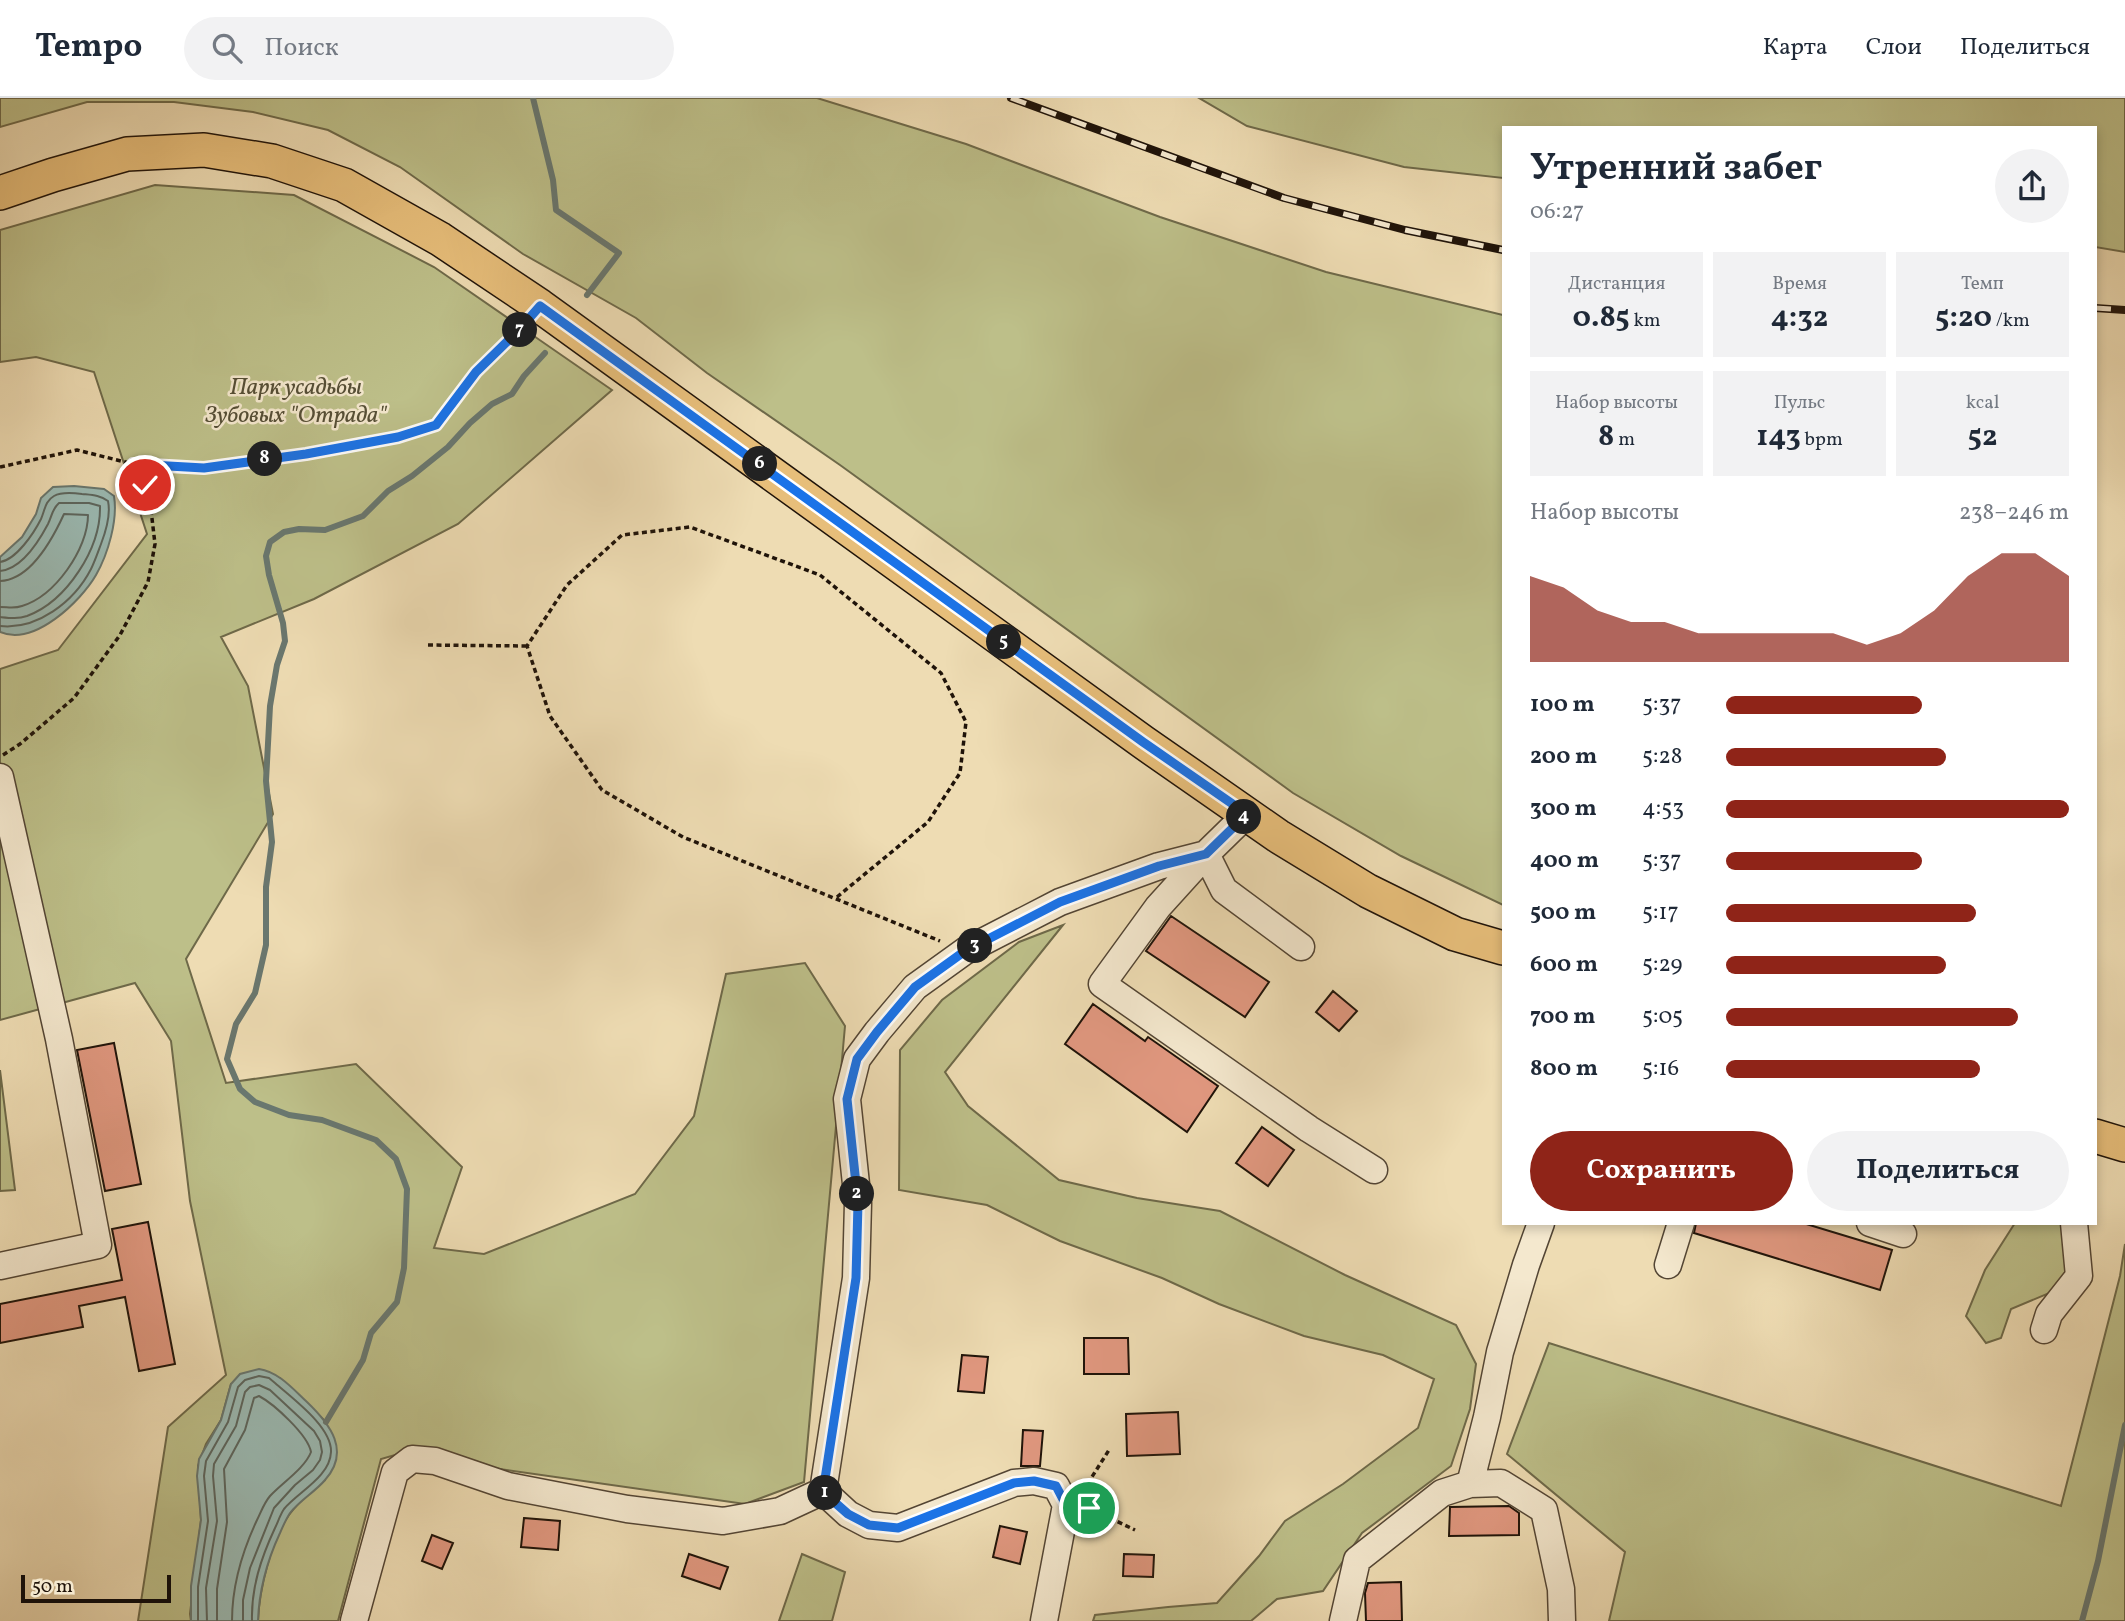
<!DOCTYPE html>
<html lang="ru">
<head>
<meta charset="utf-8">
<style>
  :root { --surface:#fff; --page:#f2f2f3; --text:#1f2937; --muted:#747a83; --line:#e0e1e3; --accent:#8f2418 }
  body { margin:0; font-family:Vollkorn,serif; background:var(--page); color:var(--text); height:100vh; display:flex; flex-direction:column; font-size:26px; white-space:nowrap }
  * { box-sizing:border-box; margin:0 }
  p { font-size:23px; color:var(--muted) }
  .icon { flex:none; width:38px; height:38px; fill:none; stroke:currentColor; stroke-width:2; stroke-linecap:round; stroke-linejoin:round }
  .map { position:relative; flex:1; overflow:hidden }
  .panel { position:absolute; left:1502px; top:28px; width:595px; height:1099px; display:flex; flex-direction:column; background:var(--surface); border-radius:0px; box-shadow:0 4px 10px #0003 }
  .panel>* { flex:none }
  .scale { position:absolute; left:21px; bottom:18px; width:150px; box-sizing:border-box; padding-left:7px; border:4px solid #1f1309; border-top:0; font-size:19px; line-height:24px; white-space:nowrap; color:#1f1309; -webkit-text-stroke:5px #f4e8ce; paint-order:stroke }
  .pin { position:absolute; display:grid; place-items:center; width:60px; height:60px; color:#fff; margin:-30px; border:4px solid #fff; border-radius:50%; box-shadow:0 2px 7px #0007 }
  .km { position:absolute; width:35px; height:35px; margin:-18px; border-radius:50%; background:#222; color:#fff; font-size:19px; line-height:35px; text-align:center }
  .round { display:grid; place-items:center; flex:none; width:74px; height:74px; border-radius:37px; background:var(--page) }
  .head { display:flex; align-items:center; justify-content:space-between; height:119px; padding:0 28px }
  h1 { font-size:38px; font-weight:700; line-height:52px }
  .metrics { display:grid; grid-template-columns:repeat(3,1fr); gap:10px; height:119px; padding:7px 28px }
  .metrics div { display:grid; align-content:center; border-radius:0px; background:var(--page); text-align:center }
  .metrics b { font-size:30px; font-weight:700 }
  .metrics small { font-size:19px; font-weight:400 }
  .metrics p { font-size:19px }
  .chart { height:196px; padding:14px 28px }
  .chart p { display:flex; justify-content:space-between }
  .chart svg { width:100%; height:126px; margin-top:7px; fill:var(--accent); opacity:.7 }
  .cta { display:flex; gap:14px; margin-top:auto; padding:14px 28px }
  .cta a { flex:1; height:80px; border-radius:42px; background:var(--accent); color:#fff; font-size:28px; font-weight:700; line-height:80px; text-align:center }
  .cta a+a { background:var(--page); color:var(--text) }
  ul { padding:0 28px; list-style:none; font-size:23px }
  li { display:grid; grid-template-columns:112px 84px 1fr; align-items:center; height:52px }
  li i { height:18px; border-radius:9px; background:var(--accent) }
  header { display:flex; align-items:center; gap:42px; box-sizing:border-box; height:98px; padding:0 35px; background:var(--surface); border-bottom:2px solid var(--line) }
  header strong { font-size:33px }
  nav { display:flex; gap:38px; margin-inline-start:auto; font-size:24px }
  .search { width:490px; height:63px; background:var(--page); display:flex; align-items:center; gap:18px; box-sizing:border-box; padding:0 24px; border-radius:38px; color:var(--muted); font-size:26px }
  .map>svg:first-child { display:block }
</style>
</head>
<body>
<header>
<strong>Tempo</strong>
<div class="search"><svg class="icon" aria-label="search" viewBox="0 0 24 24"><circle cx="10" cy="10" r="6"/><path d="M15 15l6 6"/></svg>Поиск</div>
<nav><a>Карта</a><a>Слои</a><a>Поделиться</a></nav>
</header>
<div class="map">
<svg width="2125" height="1523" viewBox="0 0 2125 1523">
  <rect width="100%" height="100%" fill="#eedcb3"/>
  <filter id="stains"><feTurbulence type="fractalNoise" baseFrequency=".00286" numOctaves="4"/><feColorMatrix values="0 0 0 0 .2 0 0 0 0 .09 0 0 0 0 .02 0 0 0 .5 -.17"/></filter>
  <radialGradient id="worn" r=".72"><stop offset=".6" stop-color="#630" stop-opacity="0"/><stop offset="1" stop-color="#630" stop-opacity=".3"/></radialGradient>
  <path fill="#bdbf89" stroke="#6e6949" stroke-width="2" d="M0 0H817L966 46 1160 119 1326 174 1503 217V807L1401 758 1293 695 840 367 707 275 636 220 523 156 400 69 328 32 253 14 174 4H87L0 29Z
    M1199 0H2125V154L2095 149V30H1503V80L1404 69 1247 28Z
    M155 87 294 97 434 169 612 292 458 426 314 501 221 539 248 588 273 716 186 861 226 985 356 966 462 1069 434 1150 484 1156 635 1096 694 1018 726 876 805 865 845 928 804 1384 745 1406 486 1369 412 1352 381 1361 338 1523H258C259 1492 271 1443 289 1417 298 1403 313 1393 325 1382L326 1324 280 1280 231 1286 221 1322 206 1346 198 1368 201 1422 190 1516 191 1523H138L168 1329 226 1277 190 1103 171 943 135 885 0 922V571L58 552 147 436 94 274 36 259 0 264V132Z
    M1063 827 945 974 968 1008 1059 1082 1137 1100 1220 1113 1345 1177 1456 1227 1476 1266 1470 1311 1451 1368 1362 1435 1323 1493 1277 1501 1251 1523H1093L1095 1517 1168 1509 1217 1505 1259 1458 1285 1423 1343 1386 1418 1330 1434 1281 1383 1257 1304 1238 1219 1206 1162 1180 1060 1143 987 1107 899 1092 900 952 942 902 1019 844Z
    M0 972 15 1092 0 1093Z
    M2015 1125H2065L2066 1188 2011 1211 2001 1240 1986 1245 1966 1218 1985 1172Z
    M2125 1146V1523H1609L1625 1454 1507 1356 1549 1245 2061 1408 2120 1178Z
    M802 1456 845 1474 832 1523H779Z"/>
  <path fill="#9bbab3" stroke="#69776f" stroke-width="2" d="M74 388 104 391 114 398C118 422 108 456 96 477 81 503 34 549 0 534V459L22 439 36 416 41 400 53 389Z
    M259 1271C279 1274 293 1291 307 1304 330 1326 351 1353 325 1382 315 1394 300 1402 290 1415 286 1421 283 1428 280 1435 267 1463 259 1492 258 1523H191V1488L201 1422 197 1378 199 1361 221 1322 231 1286 240 1276Z"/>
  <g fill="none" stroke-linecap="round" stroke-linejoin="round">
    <path stroke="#5d665e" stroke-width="2" d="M0 464C16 462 34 435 41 421 45 412 45 403 54 398 61 394 74 395 82 396 92 397 100 397 108 403 111 417 106 433 101 446 98 454 95 463 91 471 74 504 37 532 0 528
      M0 473C22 471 39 443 48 426 52 418 52 411 59 405H89L100 408C101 450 67 503 27 518 18 521 10 520 0 519
      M0 483C31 482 53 440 64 416L88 417C88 451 55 498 22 508 14 511 8 509 0 509
      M198 1523V1489L208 1423 204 1378 206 1363 228 1324 238 1289 245 1282 259 1278 269 1280 275 1285C293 1301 332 1329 331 1354 330 1379 298 1394 284 1411 280 1417 278 1424 275 1430 261 1460 251 1490 252 1523
      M207 1523 206 1490 217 1423 213 1378 214 1366 236 1328 245 1294 250 1289 259 1287 270 1292 314 1333 320 1343 322 1354 320 1362 313 1372 295 1387 274 1410 250 1470 243 1502V1523
      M217 1523V1491L227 1424 224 1371 245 1332 254 1300 259 1298C274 1306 308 1337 311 1354 305 1370 282 1385 270 1398 264 1405 261 1414 257 1422 242 1454 232 1487 232 1523"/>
    <path stroke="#69776f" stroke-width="6" d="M533 0 553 82 556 112 619 155 587 197
      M326 1324 363 1262 371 1235 397 1204 404 1170 407 1091 396 1061 376 1042 322 1022 289 1017 255 1004 240 991 227 961 236 926 255 895 266 847V789L272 744 266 683 270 608 277 567 285 543 283 525 269 477 266 458 270 444 284 434 299 431 325 432 363 418 388 393 412 378 448 349 470 325 492 306 512 296 524 278 545 255
      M2082 1523 2098 1463 2125 1327"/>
  </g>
  <path fill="#e19880" stroke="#1f1309" stroke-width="2" d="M1171 818 1269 884 1245 919 1146 853Z
    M1333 893 1357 913 1339 933 1316 914Z
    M1093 906 1145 943 1148 939 1218 988 1187 1034 1065 946Z
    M114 945 141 1086 105 1093 77 952Z
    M1262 1029 1294 1052 1268 1088 1236 1065Z
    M148 1124 175 1266 139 1273 125 1199 79 1208 83 1229 0 1245V1206L122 1182 112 1131Z
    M1696 1125H1803L1892 1152 1880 1192 1694 1135Z
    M1084 1240H1128L1129 1276H1084Z
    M962 1257 988 1259 984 1295 958 1293Z
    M1178 1314 1180 1356 1127 1358 1126 1316Z
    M1023 1332 1043 1333 1040 1368H1021Z
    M1509 1408 1519 1415V1437L1449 1438 1450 1409Z
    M524 1420 560 1423 558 1452 521 1449Z
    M1000 1428 1027 1434 1020 1466 993 1459Z
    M432 1437 453 1445 442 1471 422 1463Z
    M689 1456 728 1469 720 1491 682 1478Z
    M1124 1456 1154 1457 1153 1479 1123 1478Z
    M1401 1484 1402 1523H1366L1365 1495 1368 1485Z"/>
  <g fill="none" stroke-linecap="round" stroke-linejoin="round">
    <g stroke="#534534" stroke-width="29">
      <path id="minor" d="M0 679 59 941 98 1147 0 1168
        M1247 716 1206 756 1158 809 1102 886 1309 1031 1374 1072
        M1206 756 1224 792 1301 849
        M1870 1125 1903 1136
        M1668 1167 1681 1125
        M2044 1232 2049 1216 2079 1178 2074 1125
        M1470 1386 1487 1319 1500 1254 1526 1167 1541 1125
        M823 1393 848 1416 869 1427 898 1430 1014 1385 1034 1383 1056 1388 1066 1407 1044 1523
        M354 1523 395 1374 412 1361 435 1363 508 1388 627 1411 723 1423 780 1413 823 1393 856 1180 858 1105 847 1001 857 961 877 934 915 889 965 853 1060 804 1159 768 1206 756
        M1343 1523 1357 1462 1442 1395 1470 1386 1501 1385 1544 1412 1561 1491 1562 1523"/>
    </g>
    <g stroke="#1f1309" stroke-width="36">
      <path id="major" d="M0 95 53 77 127 56 204 52 272 63 344 87 440 141 540 208 1143 644 1278 738 1368 793 1455 836 1503 850
        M2095 1038 2125 1047"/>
    </g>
    <path stroke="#1f1309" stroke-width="3.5" stroke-dasharray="5 3.5" stroke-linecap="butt" d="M0 369 77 352 133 366 204 370 306 356 398 339 436 327 476 274 522 229
      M428 547 527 548
      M3 657 20 646 74 600 120 537 148 484 155 446 151 412 145 387 133 366
      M837 799 928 724 960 675 966 624 941 575 820 477 690 429 622 437 567 487 527 548 550 618 602 692 683 739 940 843
      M1083 1393 1109 1352
      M1087 1409 1135 1432"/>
    <use href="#minor" stroke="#f4e8ce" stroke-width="26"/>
    <use href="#major" stroke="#e7be7a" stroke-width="33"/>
    <g stroke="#1f1309" stroke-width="8">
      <path id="rail" d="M1011 0 1284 100 1405 132 1503 152
        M2095 210 2125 212"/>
    </g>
    <use href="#rail" stroke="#f4e8ce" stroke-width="5" stroke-dasharray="16" stroke-linecap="butt"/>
  </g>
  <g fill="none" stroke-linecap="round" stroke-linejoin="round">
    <g stroke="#fff" stroke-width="14">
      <path id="route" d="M145 387 133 366 204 370 306 356 398 339 436 327 476 274 517 234 540 208 1143 644 1247 716 1206 756 1159 768 1060 804 965 853 915 889 877 934 857 961 847 1001 858 1105 856 1180 823 1394 848 1416 869 1427 898 1430 1014 1385 1034 1383 1056 1388 1066 1407 1078 1400 1089 1410"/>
    </g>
    <use href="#route" stroke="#1a73e8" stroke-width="9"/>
  </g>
  <g text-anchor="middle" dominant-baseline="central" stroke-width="5" stroke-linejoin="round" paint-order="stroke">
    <g font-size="24" font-style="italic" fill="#564f36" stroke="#f4e8ce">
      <text x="296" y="290">Парк усадьбы<tspan x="296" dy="28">Зубовых "Отрада"</tspan></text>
    </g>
  </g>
  <rect width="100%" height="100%" filter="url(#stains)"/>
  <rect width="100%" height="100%" fill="url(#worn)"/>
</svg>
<div class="scale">50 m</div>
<div class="pin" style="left:1089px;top:1410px;background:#1e9e55"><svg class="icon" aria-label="arrive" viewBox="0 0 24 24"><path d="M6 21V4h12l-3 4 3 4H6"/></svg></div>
<div class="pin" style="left:145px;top:387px;background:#d93025"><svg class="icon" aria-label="check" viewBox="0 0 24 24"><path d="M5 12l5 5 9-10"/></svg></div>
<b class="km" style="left:825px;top:1395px">1</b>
<b class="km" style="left:857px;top:1096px">2</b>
<b class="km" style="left:975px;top:848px">3</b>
<b class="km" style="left:1244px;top:719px">4</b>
<b class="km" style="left:1004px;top:544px">5</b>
<b class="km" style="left:760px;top:366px">6</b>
<b class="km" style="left:520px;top:232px">7</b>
<b class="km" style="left:265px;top:361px">8</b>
<section class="panel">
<div class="head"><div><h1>Утренний забег</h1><p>06:27</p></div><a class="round"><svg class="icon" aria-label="share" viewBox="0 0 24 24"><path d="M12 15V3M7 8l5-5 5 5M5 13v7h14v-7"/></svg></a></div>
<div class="metrics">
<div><p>Дистанция</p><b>0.85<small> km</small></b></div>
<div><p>Время</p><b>4:32</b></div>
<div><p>Темп</p><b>5:20<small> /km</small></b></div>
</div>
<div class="metrics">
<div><p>Набор высоты</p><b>8<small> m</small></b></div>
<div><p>Пульс</p><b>143<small> bpm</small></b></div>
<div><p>kcal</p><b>52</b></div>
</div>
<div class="chart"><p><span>Набор высоты</span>238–246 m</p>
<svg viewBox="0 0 160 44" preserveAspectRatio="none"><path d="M0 44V14L10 18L20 26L30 30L40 30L50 34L60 34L70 34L80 34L90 34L100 38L110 34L120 26L130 14L140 6L150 6L160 14V44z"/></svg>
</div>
<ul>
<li><b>100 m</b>5:37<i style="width:57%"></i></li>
<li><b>200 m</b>5:28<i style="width:64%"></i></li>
<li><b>300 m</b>4:53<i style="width:100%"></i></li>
<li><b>400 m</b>5:37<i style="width:57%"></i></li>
<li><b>500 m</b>5:17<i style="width:73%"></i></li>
<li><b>600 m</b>5:29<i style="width:64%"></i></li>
<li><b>700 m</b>5:05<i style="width:85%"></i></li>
<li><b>800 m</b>5:16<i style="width:74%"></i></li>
</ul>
<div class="cta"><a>Сохранить</a><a>Поделиться</a></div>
</section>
</div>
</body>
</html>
